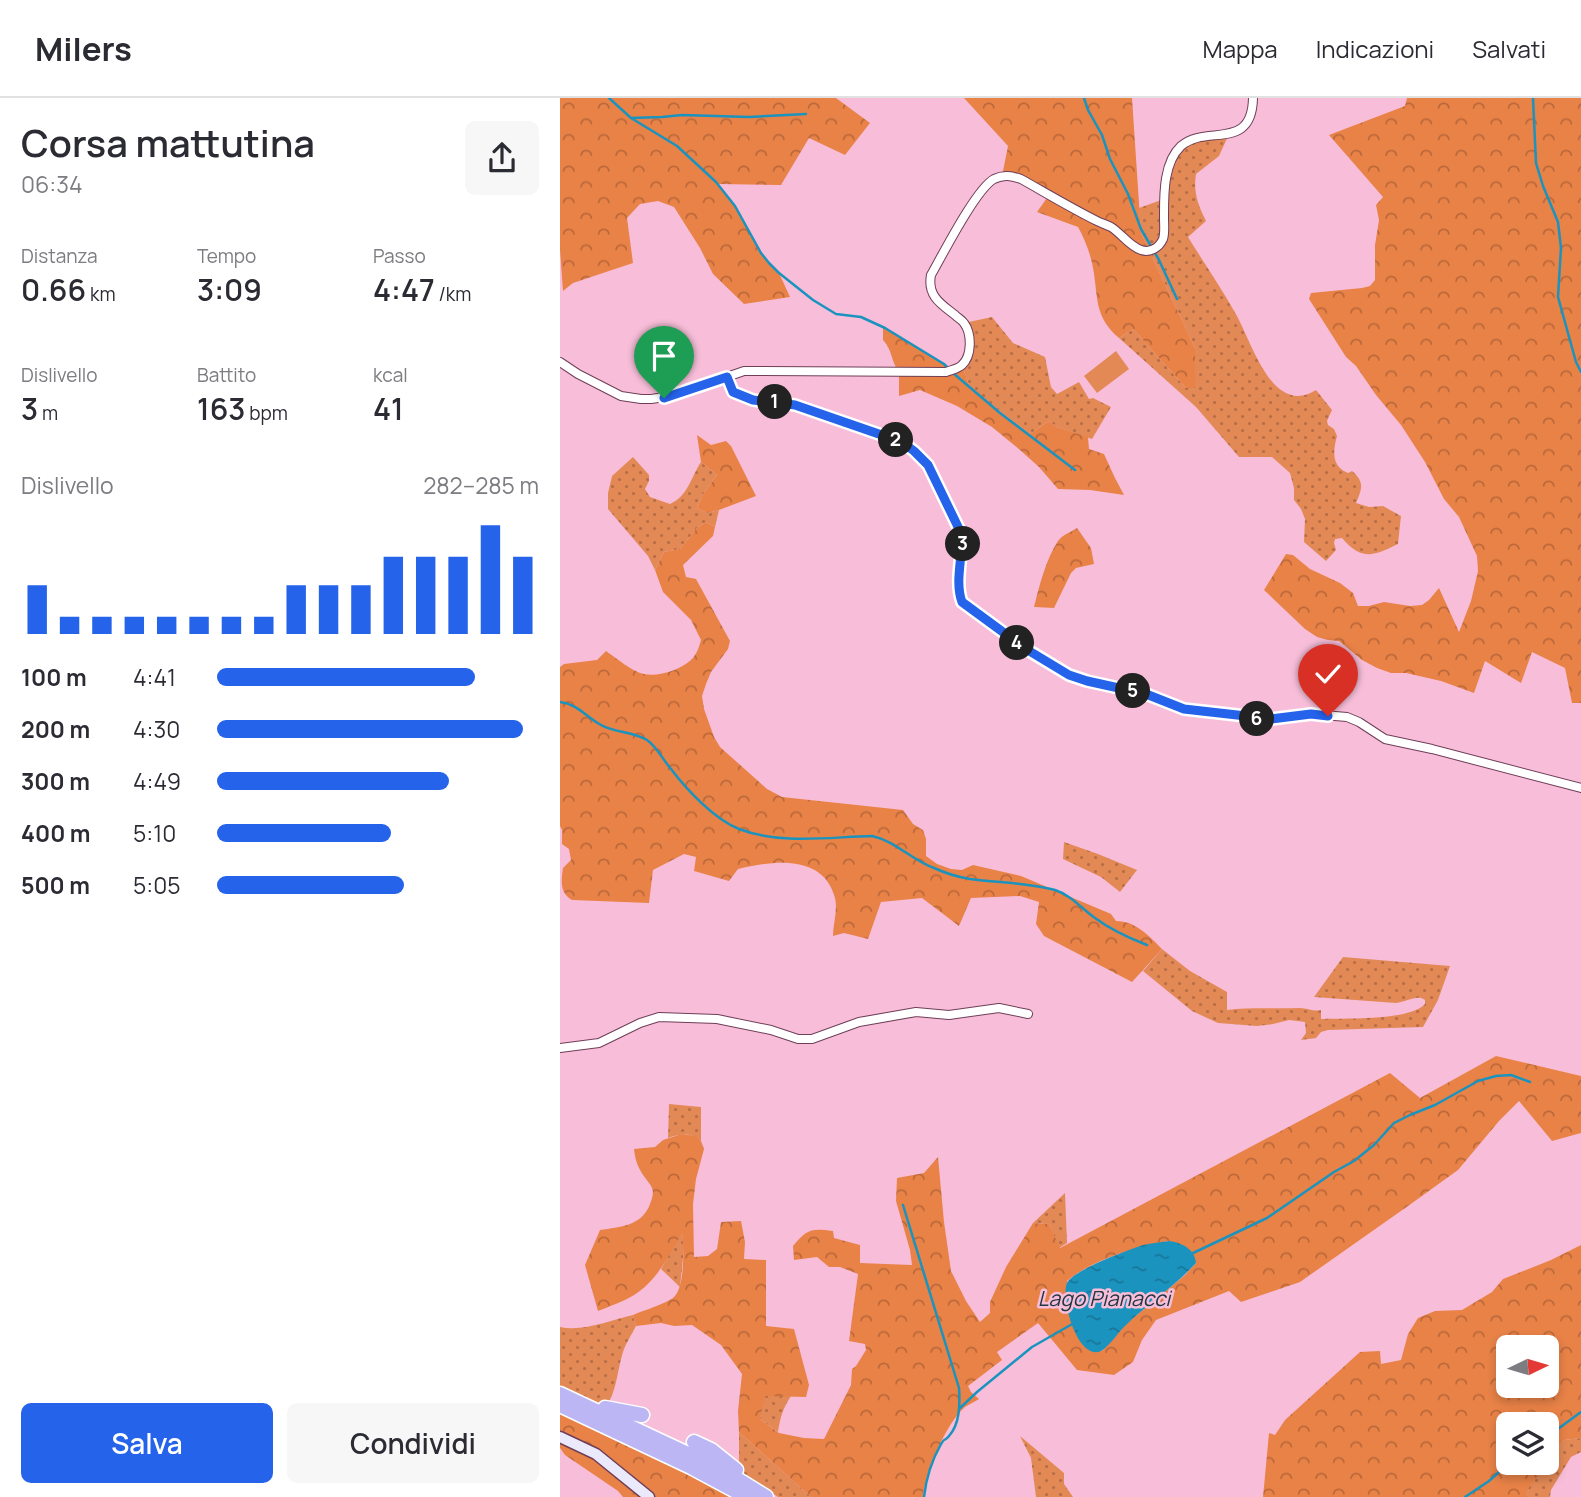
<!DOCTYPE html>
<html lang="it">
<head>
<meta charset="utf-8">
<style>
  :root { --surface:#fff; --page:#f7f7f7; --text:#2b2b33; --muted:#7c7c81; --line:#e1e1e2; --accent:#2563eb }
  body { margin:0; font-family:Manrope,sans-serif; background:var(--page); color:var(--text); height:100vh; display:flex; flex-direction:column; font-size:26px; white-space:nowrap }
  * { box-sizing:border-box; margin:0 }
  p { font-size:23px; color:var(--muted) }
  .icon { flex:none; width:38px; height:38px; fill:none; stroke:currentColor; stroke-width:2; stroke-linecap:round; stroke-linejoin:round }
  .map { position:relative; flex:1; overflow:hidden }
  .side { display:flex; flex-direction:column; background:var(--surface); width:560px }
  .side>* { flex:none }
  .needle { width:46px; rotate:85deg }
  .fabs { position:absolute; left:936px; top:1237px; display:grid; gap:14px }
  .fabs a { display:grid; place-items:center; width:63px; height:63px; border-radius:10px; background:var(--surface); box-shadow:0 4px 10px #0003; font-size:35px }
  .pin { position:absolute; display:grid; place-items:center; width:60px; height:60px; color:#fff; margin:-72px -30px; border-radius:50% 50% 50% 0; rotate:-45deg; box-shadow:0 0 7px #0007 }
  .pin .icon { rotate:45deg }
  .km { position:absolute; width:35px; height:35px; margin:-18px; border-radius:50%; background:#222; color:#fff; font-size:19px; line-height:35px; text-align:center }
  .round { display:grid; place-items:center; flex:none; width:74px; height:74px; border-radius:10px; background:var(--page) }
  .head { display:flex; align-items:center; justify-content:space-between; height:119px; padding:0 21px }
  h1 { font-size:38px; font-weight:600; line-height:52px }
  .stats { display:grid; grid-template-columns:repeat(3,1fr); gap:10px; height:119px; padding:7px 21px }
  .stats div { display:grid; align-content:center }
  .stats b { font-size:30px; font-weight:600 }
  .stats small { font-size:19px; font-weight:400 }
  .stats p { font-size:19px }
  .chart { height:196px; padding:14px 21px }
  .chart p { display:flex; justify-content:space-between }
  .chart svg { width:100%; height:126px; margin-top:7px; stroke:var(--accent); stroke-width:6 }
  .primary-button { display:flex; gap:14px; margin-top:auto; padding:14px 21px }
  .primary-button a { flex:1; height:80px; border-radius:10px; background:var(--accent); color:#fff; font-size:28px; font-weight:600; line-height:80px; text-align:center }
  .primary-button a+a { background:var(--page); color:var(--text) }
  ul { padding:0 21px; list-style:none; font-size:23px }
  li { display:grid; grid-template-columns:112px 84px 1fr; align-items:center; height:52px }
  li i { height:18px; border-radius:9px; background:var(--accent) }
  header { display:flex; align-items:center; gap:42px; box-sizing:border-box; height:98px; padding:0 35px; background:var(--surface); border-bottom:2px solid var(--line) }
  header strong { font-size:33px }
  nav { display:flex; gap:38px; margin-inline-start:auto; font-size:24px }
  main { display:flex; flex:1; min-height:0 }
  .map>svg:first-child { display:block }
</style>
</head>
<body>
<header>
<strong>Milers</strong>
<nav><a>Mappa</a><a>Indicazioni</a><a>Salvati</a></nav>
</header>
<main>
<section class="side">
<div class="head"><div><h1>Corsa mattutina</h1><p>06:34</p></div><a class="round"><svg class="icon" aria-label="share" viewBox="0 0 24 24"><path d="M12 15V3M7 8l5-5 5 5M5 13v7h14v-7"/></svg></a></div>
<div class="stats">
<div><p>Distanza</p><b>0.66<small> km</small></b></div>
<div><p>Tempo</p><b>3:09</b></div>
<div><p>Passo</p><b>4:47<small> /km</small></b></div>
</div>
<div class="stats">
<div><p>Dislivello</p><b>3<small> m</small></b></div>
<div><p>Battito</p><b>163<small> bpm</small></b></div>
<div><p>kcal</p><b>41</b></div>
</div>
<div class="chart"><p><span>Dislivello</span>282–285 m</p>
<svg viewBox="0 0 160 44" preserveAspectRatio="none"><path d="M5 44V27M15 44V38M25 44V38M35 44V38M45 44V38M55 44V38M65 44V38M75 44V38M85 44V27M95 44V27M105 44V27M115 44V17M125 44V17M135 44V17M145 44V6M155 44V17"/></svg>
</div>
<ul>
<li><b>100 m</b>4:41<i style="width:80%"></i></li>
<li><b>200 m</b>4:30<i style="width:95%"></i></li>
<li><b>300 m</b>4:49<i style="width:72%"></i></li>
<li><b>400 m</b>5:10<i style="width:54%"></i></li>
<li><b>500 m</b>5:05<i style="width:58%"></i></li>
</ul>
<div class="primary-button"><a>Salva</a><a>Condividi</a></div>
</section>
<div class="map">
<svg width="1021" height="1399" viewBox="0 0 1021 1399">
  <defs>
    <pattern id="grass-dots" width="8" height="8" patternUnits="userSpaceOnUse" patternTransform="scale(1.75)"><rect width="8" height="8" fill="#e38956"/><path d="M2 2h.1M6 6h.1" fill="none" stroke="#b76e46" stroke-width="1.8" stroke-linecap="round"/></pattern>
    <pattern id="forest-crowns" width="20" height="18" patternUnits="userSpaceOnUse" patternTransform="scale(1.75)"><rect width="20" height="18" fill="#e88247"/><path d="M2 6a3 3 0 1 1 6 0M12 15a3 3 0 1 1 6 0" fill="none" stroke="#bb683a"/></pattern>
    <pattern id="water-ripples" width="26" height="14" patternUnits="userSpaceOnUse" patternTransform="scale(1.75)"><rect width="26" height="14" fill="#1b93bf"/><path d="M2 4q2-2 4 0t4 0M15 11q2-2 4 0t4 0" fill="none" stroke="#17769a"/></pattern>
  </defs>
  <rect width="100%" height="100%" fill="#f8bed9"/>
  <path fill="url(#grass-dots)" d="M669 36 659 58 636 76C633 94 638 107 646 123L628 139C644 165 662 191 677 218 688 239 702 279 721 292 734 301 744 299 756 292L772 312 767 323 768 327 774 331 777 338C773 353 771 368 788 375L792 373C805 384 802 391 796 405L809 409 823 408 841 418 838 446C815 457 802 464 782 440L775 441 774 445 776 452 766 463 744 444 745 421 741 411 734 402V390L730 375 712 359H679L636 309 559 240 573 231 626 290H635V250L581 135 579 110 604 101 613 59 628 44Z
    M432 219 453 245 485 259 491 289 497 296 519 284 529 301 533 300 551 309 532 341 497 329 489 323 470 336 410 290 402 267 408 259 404 225Z
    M73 359 89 377V383L85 391 90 399 110 406C128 398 131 379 141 364L157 377 143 396 137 410 147 415 159 412 155 429 146 424 137 430 120 451 104 454 95 472 88 458 48 411V395L52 378Z
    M504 744 538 756 577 772 560 794 541 779 503 761Z
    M602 851 630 873 667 894V912C692 909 716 911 740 910 748 910 753 914 761 912V921C784 920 850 923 865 906V902C857 896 847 904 836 905L754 899 783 859 890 868 878 902 863 929 768 932 761 934 756 940 741 942 746 935 745 924 729 922 713 926 697 928 658 925 632 913 583 873Z
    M109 1006 141 1009V1043C131 1034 120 1036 108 1040Z
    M505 1095 507 1145 499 1150 489 1126 473 1125Z
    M122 1133C125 1155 122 1168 120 1189L101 1171Z
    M73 1217 76 1228C72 1236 66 1245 63 1254 57 1273 57 1294 45 1310L0 1296V1229C23 1234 51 1222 73 1217Z
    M204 1298H231C223 1310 220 1320 218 1334L200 1321Z
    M179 1334 251 1399H218L179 1374Z
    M460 1338 504 1375V1386L513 1399H476L471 1360Z
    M1021 1340V1354L1011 1359 991 1392 990 1399H969L964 1395 1004 1342Z"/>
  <path fill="url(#forest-crowns)" fill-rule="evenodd" d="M0 0H276L310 25 285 57 249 40 221 87 158 86 175 108 201 155 219 175 230 199 184 206 153 176 140 150 114 109 98 103 80 106 67 120 73 165 13 185 3 193 0 152Z
    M404 0H572L581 135 635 250V290H626L573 231 559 240C532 217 539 196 532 165 529 152 524 140 518 129L477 114 489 97 461 81 442 78 448 48Z
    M847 0H1021V605H1012L1005 570 972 554 961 585 925 563 914 595 881 583 846 575H831L817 570 802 562 779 543 768 542 757 539 745 531 704 492 726 456 733 457 750 471 780 485 793 495 798 508H809L824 504 850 508 862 507 869 502 879 490 899 534 911 503 918 473 917 458 899 419 884 401 865 364 841 327 816 297 796 268 786 259 749 201 751 195 802 190 810 188 815 182V147L819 122 816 107 823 99 769 37 845 8Z
    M323 229 384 266 390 272 402 267 410 290 470 336 489 323 497 329 528 339 529 351 544 356 555 380 564 397 530 392 498 391 479 369 460 352 432 329 397 308 360 292 339 298V274C331 264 333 253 323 242Z
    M137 337 151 347 166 343 171 348 196 398 159 412 147 415 137 410 143 396 157 377 141 364Z
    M146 424 155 429 153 438 123 467 126 479 136 481 170 543 168 551 151 574 146 586 142 598 144 611 154 639 160 649 207 691 222 699 343 712 353 726 363 732 366 741V758L377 766 391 771 402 772 413 767 461 778 551 816 556 823C576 823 589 838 602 851L572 884 484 838 476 826 479 804 460 798 411 800 399 828 362 800 321 804 308 841 284 835 273 838C273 826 278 812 275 800 263 755 212 763 178 771L169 783 134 773 136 759 124 756 93 772 89 805 12 802C0 795 1 784 3 770L11 762 9 751 2 746V732L0 728V569L4 566 37 562 46 553C56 560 73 574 84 576 99 579 120 572 131 562 137 556 139 549 141 542L131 522 103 494 95 472 104 454 120 451 137 430Z
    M517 430 531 450 534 466 516 470 511 475 494 510 474 509C479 489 486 461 498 443 502 437 511 434 517 430Z
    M936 958 1021 978V1035L992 1043 959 1003 939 1023 898 1072 848 1108 740 1184 681 1204 669 1193 596 1222 582 1242 573 1264 554 1277 517 1272 478 1225 437 1254 442 1262 408 1288 411 1294 419 1301C415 1304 409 1306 405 1309 386 1325 365 1375 363 1399H251L179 1334 178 1313 182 1276 161 1247 132 1227 114 1228 101 1225 76 1228 73 1217C82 1213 108 1205 114 1199 125 1189 124 1149 122 1135 109 1157 97 1183 74 1197 63 1204 50 1208 38 1213L25 1167 40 1132C60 1129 82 1128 90 1106 92 1101 94 1095 92 1090 91 1087 88 1084 86 1081 79 1072 75 1063 74 1051L95 1049 103 1042 122 1036 136 1038 141 1043 144 1051 136 1081 133 1106 134 1159 148 1158 157 1151 161 1124 181 1123 185 1144 184 1161 206 1162V1228L234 1231 249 1287 246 1299 205 1298 200 1321 219 1335 244 1340 264 1341 291 1287 292 1271 296 1268 306 1252 305 1246 289 1243 298 1176 280 1169H269L257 1159 234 1162 233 1148C247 1131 251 1130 273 1133L274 1140 300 1147V1165L352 1167 350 1152 336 1103 337 1080 364 1075 378 1059 384 1124 391 1173 406 1203 420 1224 430 1215V1204L446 1169 473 1125 489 1126 500 1150 830 975 860 1000ZM610 1143 636 1165 625 1177 566 1226 542 1253 507 1183C532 1162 578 1148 610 1143Z
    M1021 1147V1340L1004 1342 987 1365V1326H948V1365H987L965 1395 969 1399H703L709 1335 715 1337 725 1322 800 1254 820 1253 821 1266 841 1262 848 1236 858 1220 875 1213 902 1212 932 1194 943 1181 991 1162ZM948 1250H987V1288H948Z
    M0 1307 182 1399H63L58 1393 5 1357 0 1350Z"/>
  <path fill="#e38956" d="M556 253 569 271 537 295 524 278Z"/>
  <path fill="url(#water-ripples)" d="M610 1143C622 1145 635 1151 636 1165 615 1188 589 1205 567 1226 559 1233 549 1249 541 1253 518 1264 500 1201 507 1185 513 1172 568 1152 583 1147 592 1145 601 1144 610 1143Z"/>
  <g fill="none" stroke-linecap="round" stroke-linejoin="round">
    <path stroke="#1b93bf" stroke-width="2.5" d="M49 0 71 20 117 48 156 84 175 108 201 155 209 165 219 175 253 202 276 216 301 219 325 230 384 266 388 270
      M524 0 528 12 542 37 550 61 568 96 581 131 599 162 617 201
      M973 0 976 65 983 88 998 124 1001 150 998 199 1016 264 1021 274
      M71 20 102 19 122 17 189 19 246 16
      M393 275 440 315 515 372
      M0 604C18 606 26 619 41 627 55 635 73 633 87 642 97 649 103 662 111 671 127 692 154 721 179 731 221 747 268 739 312 738 336 743 351 762 374 770 385 775 398 779 410 781 438 785 467 784 495 792 511 797 522 811 535 820 551 832 569 840 587 847
      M343 1107 399 1290C400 1306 400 1326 389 1338 383 1345 386 1338 381 1346 372 1362 366 1381 364 1399
      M631 1156 707 1120 774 1074 794 1063 814 1047 834 1025 850 1017 875 1007 918 983 936 978 951 977 970 984
      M399 1311 417 1294 472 1249 514 1225
      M987 1339 1021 1314
      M905 1399 929 1383 949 1365"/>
    <g stroke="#6f3e57" stroke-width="10">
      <path id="street" d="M0 264 18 276 61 298 81 301H91L112 298 184 273 386 274C391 272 398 271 402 267 412 258 412 236 404 225 402 222 398 220 395 217 381 206 367 198 371 177 383 156 416 91 434 81 444 76 452 78 461 81 486 95 511 110 537 123 541 125 547 127 551 129 562 136 569 148 581 152 590 155 599 150 603 141 605 135 604 127 604 120 604 98 603 65 621 48 646 26 692 54 693 0
        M167 279 173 294 193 302 235 307 342 344 354 353 368 367 401 435C404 458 394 482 402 504L465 551 509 577 526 583 586 596 624 611 686 618 703 622 751 616 787 619 799 624 825 641 872 651 1021 690
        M0 950 39 945 80 925 99 919 157 921 211 932 238 941H252L299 924 356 914 389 917 439 910 468 916"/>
    </g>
    <g stroke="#6f3e57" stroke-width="13">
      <path id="secondary" d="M0 1339 36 1356 89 1399"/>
    </g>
    <g stroke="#fff" stroke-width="17">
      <path id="highway" d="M0 1296 164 1373 206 1399
        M0 1307 131 1369 187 1399
        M45 1310 82 1317
        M134 1344 151 1352 176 1372"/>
    </g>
    <use href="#street" stroke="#fff" stroke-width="8"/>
    <use href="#secondary" stroke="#ebe9fc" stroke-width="10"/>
    <use href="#highway" stroke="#bcb6f4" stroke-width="14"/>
  </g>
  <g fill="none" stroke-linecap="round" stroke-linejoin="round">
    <g stroke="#fff" stroke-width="14">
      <path id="route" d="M104 300 167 279 173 294 193 302 235 307 342 344 354 353 368 367 401 435C404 457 394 482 402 504L466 551 509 577 527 583 586 596 624 611 686 618 703 622 751 616 768 618"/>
    </g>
    <use href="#route" stroke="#2563eb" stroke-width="9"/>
  </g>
  <g text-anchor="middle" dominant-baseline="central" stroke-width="5" stroke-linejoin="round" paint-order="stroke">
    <g font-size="21" font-style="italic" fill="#1f3742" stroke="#f8bed9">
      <text x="544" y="1200">Lago Pianacci</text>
    </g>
  </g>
</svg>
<div class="fabs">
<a><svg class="needle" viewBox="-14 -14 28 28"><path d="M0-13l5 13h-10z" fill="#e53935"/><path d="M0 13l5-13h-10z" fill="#7c7c81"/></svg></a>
<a><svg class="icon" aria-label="layers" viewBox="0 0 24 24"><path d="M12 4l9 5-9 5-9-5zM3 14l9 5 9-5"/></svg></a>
</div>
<div class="pin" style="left:104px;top:300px;background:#1e9e55"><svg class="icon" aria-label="arrive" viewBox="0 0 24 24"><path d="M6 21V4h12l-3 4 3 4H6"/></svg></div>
<div class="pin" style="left:768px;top:618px;background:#d93025"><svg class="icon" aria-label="check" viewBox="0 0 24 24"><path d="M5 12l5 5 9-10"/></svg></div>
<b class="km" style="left:215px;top:304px">1</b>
<b class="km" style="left:336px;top:342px">2</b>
<b class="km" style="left:403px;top:446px">3</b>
<b class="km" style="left:457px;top:545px">4</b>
<b class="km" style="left:573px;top:593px">5</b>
<b class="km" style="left:697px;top:621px">6</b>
</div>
</main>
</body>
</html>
